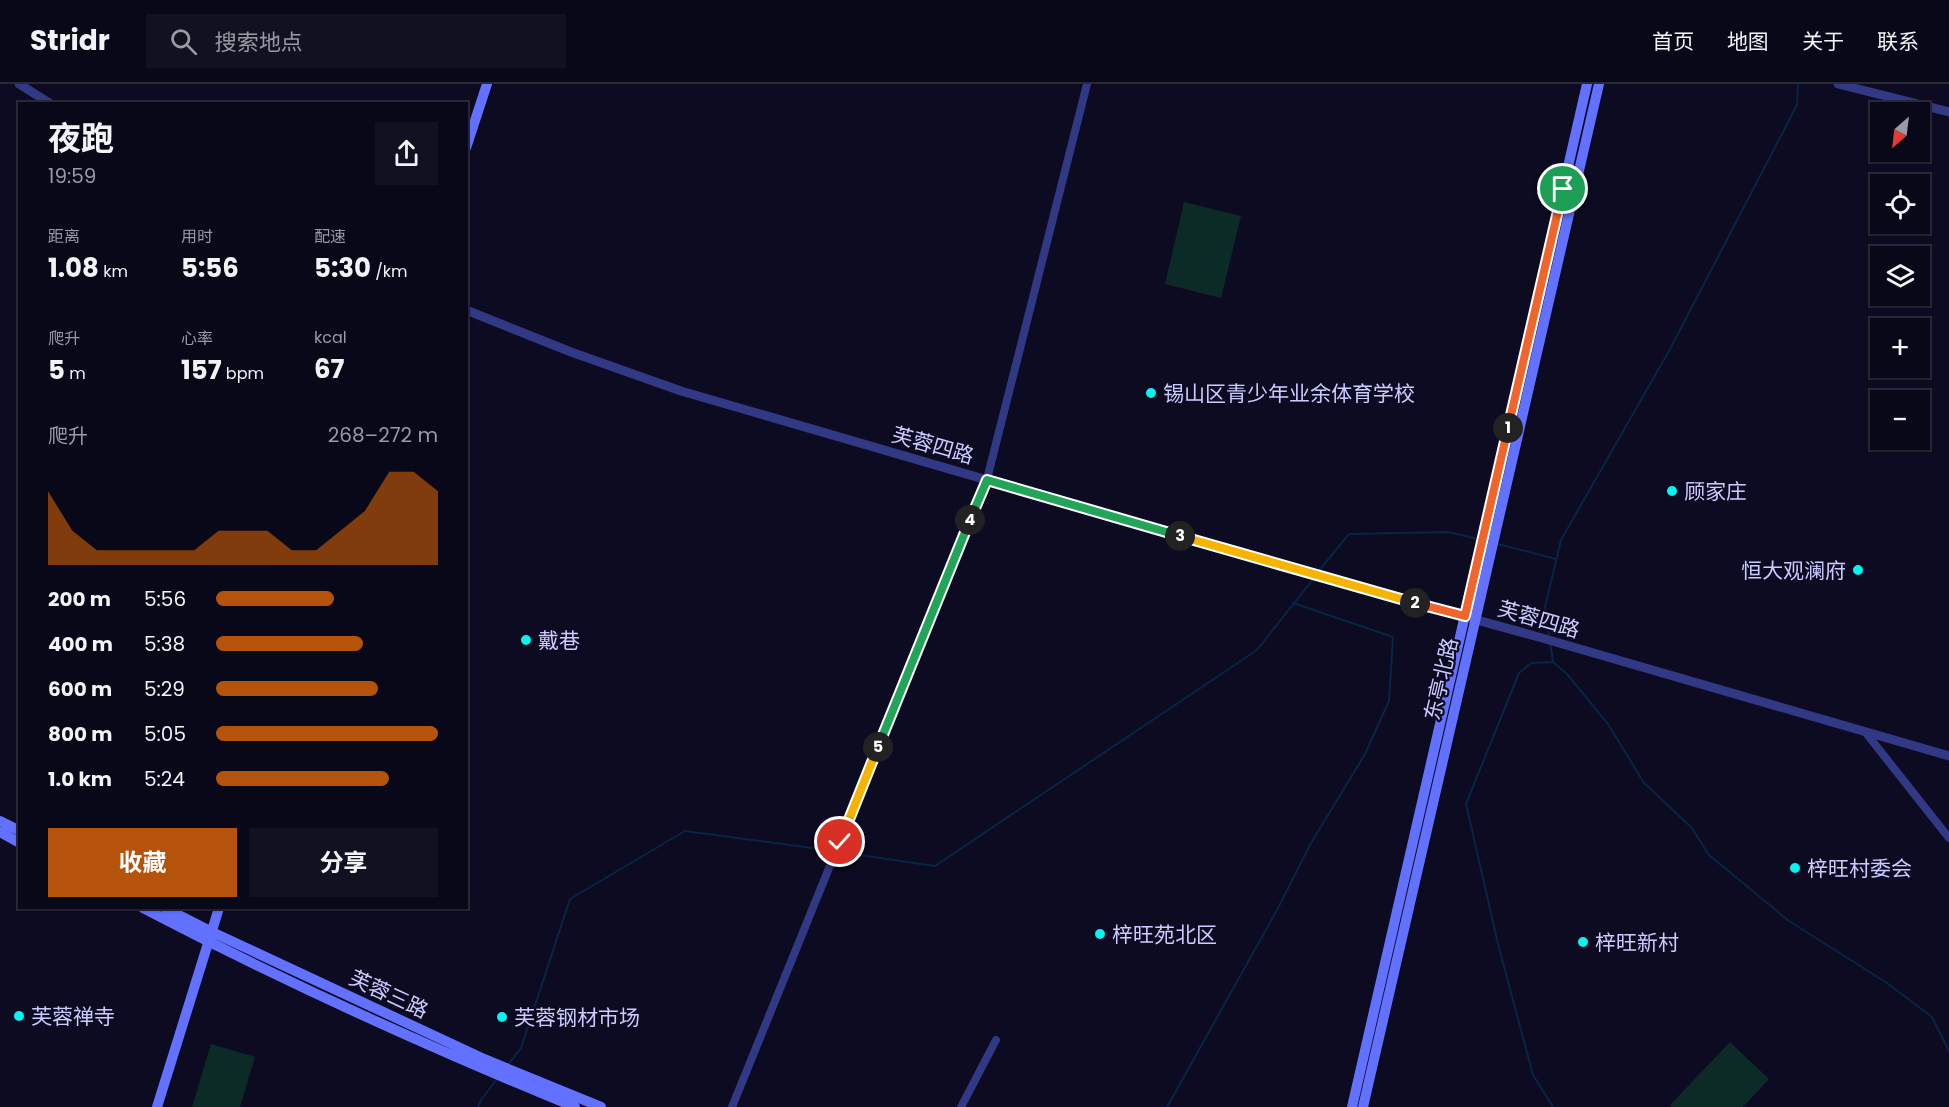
<!DOCTYPE html>
<html lang="zh">
<head>
<meta charset="utf-8">
<style>
  :root { --surface:#090819; --page:#121122; --text:#f1f3f6; --muted:#999aa2; --line:#292938; --accent:#b45309 }
  body { margin:0; font-family:Poppins,"Noto Sans SC",sans-serif; background:var(--page); color:var(--text); height:100vh; display:flex; flex-direction:column; font-size:22px; white-space:nowrap }
  * { box-sizing:border-box; margin:0 }
  p { font-size:20px; color:var(--muted) }
  .icon { flex:none; width:33px; height:33px; fill:none; stroke:currentColor; stroke-width:2; stroke-linecap:round; stroke-linejoin:round }
  .map { position:relative; flex:1; overflow:hidden }
  .side { position:absolute; left:18px; top:18px; width:450px; height:807px; display:flex; flex-direction:column; background:var(--surface); border-radius:0px; box-shadow:0 2px 4px #0004,0 0 0 2px var(--line) }
  .side>* { flex:none }
  .needle { width:39px; rotate:208deg }
  .buttons { position:absolute; left:1870px; top:18px; display:grid; gap:12px }
  .buttons a { display:grid; place-items:center; width:60px; height:60px; border-radius:0px; background:var(--surface); box-shadow:0 2px 4px #0004,0 0 0 2px var(--line); font-size:30px }
  .pin { position:absolute; display:grid; place-items:center; width:51px; height:51px; color:#fff; margin:-26px; border:3px solid #fff; border-radius:50%; box-shadow:0 2px 6px #0007 }
  .km { position:absolute; width:30px; height:30px; margin:-15px; border-radius:50%; background:#222; color:#fff; font-size:16px; line-height:30px; text-align:center }
  .round { display:grid; place-items:center; flex:none; width:63px; height:63px; border-radius:0px; background:var(--page) }
  .headline { display:flex; align-items:center; justify-content:space-between; height:102px; padding:0 30px }
  h1 { font-size:33px; font-weight:700; line-height:45px }
  .figures { display:grid; grid-template-columns:repeat(3,1fr); gap:9px; height:102px; padding:6px 30px }
  .figures div { display:grid; align-content:center }
  .figures b { font-size:26px; font-weight:700 }
  .figures small { font-size:16px; font-weight:400 }
  .figures p { font-size:16px }
  .chart { height:168px; padding:12px 30px }
  .chart p { display:flex; justify-content:space-between }
  .chart svg { width:100%; height:108px; margin-top:6px; fill:var(--accent); opacity:.7 }
  .primary-button { display:flex; gap:12px; margin-top:auto; padding:12px 30px }
  .primary-button a { flex:1; height:69px; border-radius:0px; background:var(--accent); color:#fff; font-size:24px; font-weight:700; line-height:69px; text-align:center }
  .primary-button a+a { background:var(--page); color:var(--text) }
  ul { padding:0 30px; list-style:none; font-size:20px }
  li { display:grid; grid-template-columns:96px 72px 1fr; align-items:center; height:45px }
  li i { height:15px; border-radius:8px; background:var(--accent) }
  header { display:flex; align-items:center; gap:36px; box-sizing:border-box; height:84px; padding:0 30px; background:var(--surface); border-bottom:2px solid var(--line) }
  header strong { font-size:28px }
  nav { display:flex; gap:33px; margin-inline-start:auto; font-size:21px }
  .search { width:420px; height:54px; background:var(--page); display:flex; align-items:center; gap:15px; box-sizing:border-box; padding:0 21px; border-radius:0px; color:var(--muted); font-size:22px }
  .map>svg:first-child { display:block }
</style>
</head>
<body>
<header>
<strong>Stridr</strong>
<div class="search"><svg class="icon" aria-label="search" viewBox="0 0 24 24"><circle cx="10" cy="10" r="6"/><path d="M15 15l6 6"/></svg>搜索地点</div>
<nav><a>首页</a><a>地图</a><a>关于</a><a>联系</a></nav>
</header>
<div class="map">
<svg width="1949" height="1023" viewBox="0 0 1949 1023">
  <rect width="100%" height="100%" fill="#0c0b21"/>
  <path fill="#0d2b26" d="M1184 118 1241 132 1221 214 1165 200Z
    M1730 958 1769 995 1743 1023H1672L1670 1021Z
    M211 960 255 973 240 1023H192Z"/>
  <g fill="none" stroke-linecap="round" stroke-linejoin="round">
    <path stroke="#072544" stroke-width="2" d="M1498 460 1556 475
      M1317 489 1349 450 1448 448 1478 455
      M1549 553 1545 523 1561 456 1669 267 1797 21 1798 0
      M1550 558 1553 578 1531 579 1519 589 1466 720 1498 860 1533 991 1553 1023
      M1553 578 1567 590 1608 640 1644 699 1692 744 1709 771 1789 837 1887 899 1932 933 1949 967
      M839 768 935 782 1257 566 1314 494
      M508 981 521 964 570 815 685 747 834 767
      M478 1023 481 1016 497 995
      M1167 1023 1277 826 1311 759 1365 670 1389 617 1393 553 1293 519"/>
    <path stroke="#313884" stroke-width="8" d="M1866 649 1949 754
      M732 1023 987 395 1087 0
      M961 1023 996 956"/>
    <path stroke="#313884" stroke-width="9" d="M19 0 51 20
      M1838 0 1949 28
      M466 226 571 268 681 307 1324 494 1535 552 1949 672"/>
    <path stroke="#6271ff" stroke-width="10" d="M466 64 487 0
      M0 737 20 747
      M0 748 20 759
      M143 824C283 897 428 963 575 1023
      M165 824 212 848 484 975 601 1023
      M157 1023 219 824
      M1352 1023 1587 0
      M1363 1023 1599 0"/>
  </g>
  <g fill="none" stroke-linecap="round" stroke-linejoin="round">
    <g stroke="#fff" stroke-width="12">
      <path id="split-1" d="M1508 344 1563 105"/>
    </g>
    <g stroke="#fff" stroke-width="12">
      <path id="split-2" d="M1415 519 1465 532 1508 344"/>
    </g>
    <g stroke="#fff" stroke-width="12">
      <path id="split-3" d="M1180 452 1415 519"/>
    </g>
    <g stroke="#fff" stroke-width="12">
      <path id="split-4" d="M970 436 987 396 1180 452"/>
    </g>
    <g stroke="#fff" stroke-width="12">
      <path id="split-5" d="M878 663 970 436"/>
    </g>
    <g stroke="#fff" stroke-width="12">
      <path id="split-6" d="M840 758 878 663"/>
    </g>
    <use href="#split-1" stroke="#f0652b" stroke-width="8"/>
    <use href="#split-2" stroke="#f0652b" stroke-width="8"/>
    <use href="#split-3" stroke="#f5b400" stroke-width="8"/>
    <use href="#split-4" stroke="#22a559" stroke-width="8"/>
    <use href="#split-5" stroke="#22a559" stroke-width="8"/>
    <use href="#split-6" stroke="#f5b400" stroke-width="8"/>
  </g>
  <g fill="#00f6ef" stroke="#0c0b21" stroke-width="2">
    <circle cx="1151" cy="309" r="6"/>
    <circle cx="1672" cy="407" r="6"/>
    <circle cx="1858" cy="486" r="6"/>
    <circle cx="526" cy="556" r="6"/>
    <circle cx="1795" cy="784" r="6"/>
    <circle cx="1100" cy="850" r="6"/>
    <circle cx="1583" cy="858" r="6"/>
    <circle cx="19" cy="932" r="6"/>
    <circle cx="502" cy="933" r="6"/>
  </g>
  <g text-anchor="middle" dominant-baseline="central" stroke-width="4.5" stroke-linejoin="round" paint-order="stroke">
    <g font-size="21" fill="#cbcbff" stroke="#0c0b21" text-anchor="start">
      <text x="1163" y="309">锡山区青少年业余体育学校</text>
      <text x="1684" y="407">顾家庄</text>
      <text x="1846" y="486" text-anchor="end">恒大观澜府</text>
      <text x="538" y="556">戴巷</text>
      <text x="1807" y="784">梓旺村委会</text>
      <text x="1112" y="850">梓旺苑北区</text>
      <text x="1595" y="858">梓旺新村</text>
      <text x="31" y="932">芙蓉禅寺</text>
      <text x="514" y="933">芙蓉钢材市场</text>
    </g>
    <g font-size="21" fill="#cbcbff" stroke="#0c0b21">
      <text transform="translate(933 361) rotate(16)">芙蓉四路</text>
      <text transform="translate(1539 535) rotate(16)">芙蓉四路</text>
      <text transform="translate(1441 595) rotate(-77)">东亭北路</text>
      <text transform="translate(389 910) rotate(25)">芙蓉三路</text>
    </g>
  </g>
</svg>
<div class="buttons">
<a><svg class="needle" viewBox="-14 -14 28 28"><path d="M0-13l5 13h-10z" fill="#e53935"/><path d="M0 13l5-13h-10z" fill="#999aa2"/></svg></a>
<a><svg class="icon" aria-label="locate" viewBox="0 0 24 24"><circle cx="12" cy="12" r="6"/><path d="M12 2v4M12 18v4M2 12h4M18 12h4"/></svg></a>
<a><svg class="icon" aria-label="layers" viewBox="0 0 24 24"><path d="M12 4l9 5-9 5-9-5zM3 14l9 5 9-5"/></svg></a>
<a>+</a>
<a>−</a>
</div>
<div class="pin" style="left:1563px;top:105px;background:#1e9e55"><svg class="icon" aria-label="arrive" viewBox="0 0 24 24"><path d="M6 21V4h12l-3 4 3 4H6"/></svg></div>
<div class="pin" style="left:840px;top:758px;background:#d93025"><svg class="icon" aria-label="check" viewBox="0 0 24 24"><path d="M5 12l5 5 9-10"/></svg></div>
<b class="km" style="left:1508px;top:344px">1</b>
<b class="km" style="left:1415px;top:519px">2</b>
<b class="km" style="left:1180px;top:452px">3</b>
<b class="km" style="left:970px;top:436px">4</b>
<b class="km" style="left:878px;top:663px">5</b>
<section class="side">
<div class="headline"><div><h1>夜跑</h1><p>19:59</p></div><a class="round"><svg class="icon" aria-label="share" viewBox="0 0 24 24"><path d="M12 15V3M7 8l5-5 5 5M5 13v7h14v-7"/></svg></a></div>
<div class="figures">
<div><p>距离</p><b>1.08<small> km</small></b></div>
<div><p>用时</p><b>5:56</b></div>
<div><p>配速</p><b>5:30<small> /km</small></b></div>
</div>
<div class="figures">
<div><p>爬升</p><b>5<small> m</small></b></div>
<div><p>心率</p><b>157<small> bpm</small></b></div>
<div><p>kcal</p><b>67</b></div>
</div>
<div class="chart"><p><span>爬升</span>268–272 m</p>
<svg viewBox="0 0 160 44" preserveAspectRatio="none"><path d="M0 44V14L10 30L20 38L30 38L40 38L50 38L60 38L70 30L80 30L90 30L100 38L110 38L120 30L130 22L140 6L150 6L160 14V44z"/></svg>
</div>
<ul>
<li><b>200 m</b>5:56<i style="width:53%"></i></li>
<li><b>400 m</b>5:38<i style="width:66%"></i></li>
<li><b>600 m</b>5:29<i style="width:73%"></i></li>
<li><b>800 m</b>5:05<i style="width:100%"></i></li>
<li><b>1.0 km</b>5:24<i style="width:78%"></i></li>
</ul>
<div class="primary-button"><a>收藏</a><a>分享</a></div>
</section>
</div>
</body>
</html>
